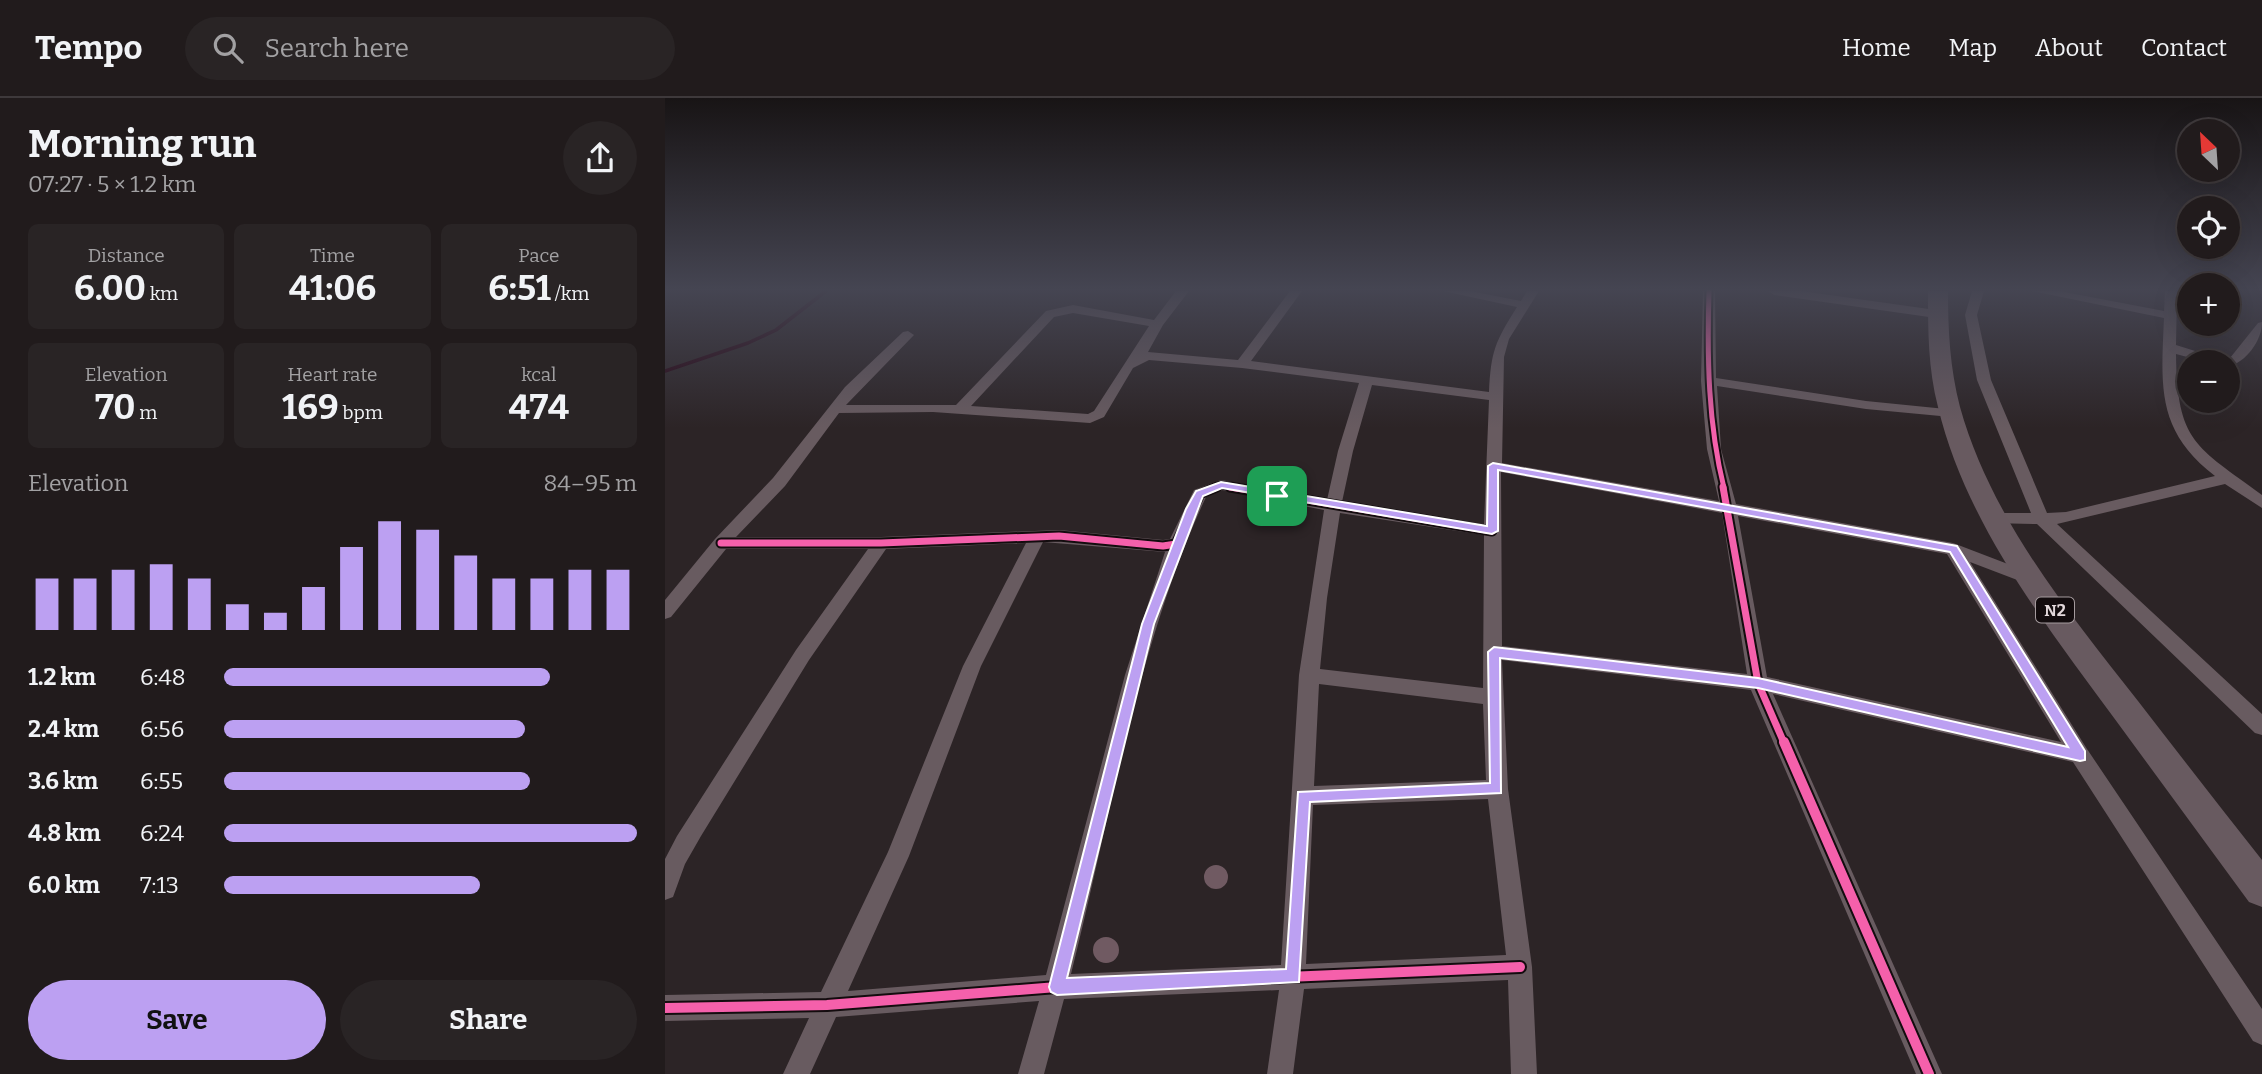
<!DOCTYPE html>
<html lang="en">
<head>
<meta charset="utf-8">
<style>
  :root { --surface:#211b1c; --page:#292425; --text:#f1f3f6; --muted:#a2a1a3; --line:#3e393b; --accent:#bca0f2 }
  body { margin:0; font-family:Bitter,serif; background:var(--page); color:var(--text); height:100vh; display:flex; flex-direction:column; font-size:26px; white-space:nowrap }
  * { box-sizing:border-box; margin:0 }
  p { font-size:23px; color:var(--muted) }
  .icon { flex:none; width:38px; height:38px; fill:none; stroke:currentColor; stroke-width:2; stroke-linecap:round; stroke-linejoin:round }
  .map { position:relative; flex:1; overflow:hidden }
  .details { display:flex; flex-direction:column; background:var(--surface); width:665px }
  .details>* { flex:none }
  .needle { width:46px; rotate:335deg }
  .controls { position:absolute; left:1512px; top:21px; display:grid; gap:14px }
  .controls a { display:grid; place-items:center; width:63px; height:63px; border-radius:50%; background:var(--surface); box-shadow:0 7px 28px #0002,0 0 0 2px var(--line); font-size:35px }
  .pin { position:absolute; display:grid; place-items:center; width:60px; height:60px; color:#fff; margin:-30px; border-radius:14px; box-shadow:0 4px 10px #0006 }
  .round { display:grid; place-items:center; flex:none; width:74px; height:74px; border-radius:37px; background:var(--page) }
  .overview { display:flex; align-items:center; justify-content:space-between; height:119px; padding:0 28px }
  h1 { font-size:38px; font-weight:700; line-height:52px }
  .metrics { display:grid; grid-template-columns:repeat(3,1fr); gap:10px; height:119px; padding:7px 28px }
  .metrics div { display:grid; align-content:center; border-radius:10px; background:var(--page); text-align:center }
  .metrics b { font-size:35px; font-weight:700 }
  .metrics small { font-size:19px; font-weight:400 }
  .metrics p { font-size:19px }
  .chart { height:196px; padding:14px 28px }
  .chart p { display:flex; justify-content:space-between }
  .chart svg { width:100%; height:126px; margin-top:7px; stroke:var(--accent); stroke-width:6 }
  .cta { display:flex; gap:14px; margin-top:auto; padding:14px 28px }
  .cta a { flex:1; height:80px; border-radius:42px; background:var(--accent); color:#111; font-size:28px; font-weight:700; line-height:80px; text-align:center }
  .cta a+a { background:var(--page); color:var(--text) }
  ul { padding:0 28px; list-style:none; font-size:23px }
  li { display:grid; grid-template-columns:112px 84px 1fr; align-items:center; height:52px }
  li i { height:18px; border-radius:9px; background:var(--accent) }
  header { display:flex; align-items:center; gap:42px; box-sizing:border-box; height:98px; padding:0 35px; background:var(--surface); border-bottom:2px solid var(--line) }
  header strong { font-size:33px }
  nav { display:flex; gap:38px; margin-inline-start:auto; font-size:24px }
  .search { width:490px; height:63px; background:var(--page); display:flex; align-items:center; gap:18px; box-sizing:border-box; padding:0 24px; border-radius:38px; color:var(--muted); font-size:26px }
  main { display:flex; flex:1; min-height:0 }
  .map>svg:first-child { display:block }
</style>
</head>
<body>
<header>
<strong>Tempo</strong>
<div class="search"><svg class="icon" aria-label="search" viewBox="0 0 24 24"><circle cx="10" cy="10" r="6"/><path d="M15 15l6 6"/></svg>Search here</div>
<nav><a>Home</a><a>Map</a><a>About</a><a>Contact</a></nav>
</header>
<main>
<section class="details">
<div class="overview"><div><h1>Morning run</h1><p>07:27 · 5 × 1.2 km</p></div><a class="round"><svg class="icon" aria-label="share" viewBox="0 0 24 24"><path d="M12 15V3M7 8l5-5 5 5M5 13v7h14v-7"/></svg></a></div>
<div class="metrics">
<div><p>Distance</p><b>6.00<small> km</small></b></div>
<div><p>Time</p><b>41:06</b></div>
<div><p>Pace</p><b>6:51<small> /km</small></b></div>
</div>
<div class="metrics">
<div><p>Elevation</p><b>70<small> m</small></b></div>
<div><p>Heart rate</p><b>169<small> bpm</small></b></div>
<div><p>kcal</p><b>474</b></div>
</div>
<div class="chart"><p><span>Elevation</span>84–95 m</p>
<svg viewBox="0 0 160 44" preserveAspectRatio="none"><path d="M5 44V26M15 44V26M25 44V23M35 44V21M45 44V26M55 44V35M65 44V38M75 44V29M85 44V15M95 44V6M105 44V9M115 44V18M125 44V26M135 44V26M145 44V23M155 44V23"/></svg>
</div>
<ul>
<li><b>1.2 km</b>6:48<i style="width:79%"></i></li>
<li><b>2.4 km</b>6:56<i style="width:73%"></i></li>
<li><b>3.6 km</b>6:55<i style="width:74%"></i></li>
<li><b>4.8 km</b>6:24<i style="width:100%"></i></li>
<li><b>6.0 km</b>7:13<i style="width:62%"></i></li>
</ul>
<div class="cta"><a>Save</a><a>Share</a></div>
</section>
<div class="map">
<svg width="1597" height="976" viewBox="0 0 1597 976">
  <rect width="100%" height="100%" fill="#2c2426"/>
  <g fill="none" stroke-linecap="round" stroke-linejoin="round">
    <path stroke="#260312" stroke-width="3.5" d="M0 273 83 245 111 232 161 193"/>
  </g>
  <path fill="#705a62" d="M539 779a12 12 0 1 1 24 0a12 12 0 1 1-24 0Z
    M428 852a13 13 0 1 1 26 0a13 13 0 1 1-26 0Z"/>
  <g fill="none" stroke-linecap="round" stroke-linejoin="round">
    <path fill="#685b60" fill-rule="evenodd" d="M511 193H524L498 227 483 254 573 262 625 193H637L586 263 824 294C826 253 830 244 852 209L778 193H805L856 203 862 193H874L844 241 839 259 837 365 1054 403 1042 351 1036 283 1038 193H1050L1051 280 1201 303 1291 312 1293 315 1286 319 1201 311 1052 288 1056 351 1071 406 1288 445 1374 478 1377 482 1368 488 1305 464 1422 651 1597 911V947L1588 943 1408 664 1108 596 1277 976H1251L1086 592 837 562 843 691 867 869 872 976H846L843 882 639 891 628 976H602L614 892 399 901 379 976H353L374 903 171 919 145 976H118L144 920 0 923V897L156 894 223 754 298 568 361 445 221 451 144 562 36 738 20 766 8 799 0 802V761L12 738 131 552 203 451H61L6 519 0 521V502L50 441 108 380 180 289 238 234 243 233 249 237 181 307H291L381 213 408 207 489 222ZM408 215 484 228 429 313 423 316 306 308 389 219ZM484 262 577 270 694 285 673 353 662 402 556 382 529 392 505 441 498 442 394 432 216 439H71L120 388 174 315 268 314 425 325 439 319 468 270ZM707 287 824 302 819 426 677 404 688 353ZM836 374 1057 415 1082 576 837 548ZM557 392 659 412 634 577 616 867 406 876C445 721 473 544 541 399ZM675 415 819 437 818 590 655 571 662 500ZM1073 418 1282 456 1396 644 1102 579ZM378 444 500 454 460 577 381 877 183 893 244 758 316 568ZM654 586 818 606 821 682 649 688ZM823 701 841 857 641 866 648 707Z
      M1103 193H1136L1271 212 1277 216 1271 220 1109 197Z
      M1307 193H1319L1312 217 1326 282 1382 415 1401 414 1550 378C1491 333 1496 288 1499 220L1367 193H1394L1499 213 1500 193H1512L1511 247 1559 262 1565 260 1593 225 1597 224C1597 243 1581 264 1563 269V264H1541L1511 256C1512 345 1531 348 1597 397V410L1560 386 1392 426 1597 616V637L1590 635 1372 426 1324 425 1322 421 1324 417 1330 415H1366L1312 282 1300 217Z"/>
    <path fill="#685a60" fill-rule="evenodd" d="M1263 193H1283C1283 233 1285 270 1295 309 1326 420 1403 514 1473 603 1514 656 1555 709 1597 762V809L1584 804C1540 744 1496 684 1452 624 1382 529 1301 426 1273 309 1263 270 1263 233 1263 193Z"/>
    <g stroke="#130c0e" stroke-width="9">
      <path id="cycleway-far2" d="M1044 193C1042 259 1043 326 1059 390
        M548 390 556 387 574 390"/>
    </g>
    <g stroke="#130c0e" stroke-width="11">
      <path id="cycleway-far1" d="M565 389 827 433
        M1058 389 1093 585 1119 645
        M56 445H216L394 438 498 448 511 446 535 396 552 389"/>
    </g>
    <g stroke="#130c0e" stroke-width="14">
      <path id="cycleway" d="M1119 644 1264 976
        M0 910 162 907 392 889 855 869"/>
    </g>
    <use href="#cycleway-far2" stroke="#f560ab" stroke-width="5"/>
    <use href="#cycleway-far1" stroke="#f560ab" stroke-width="7"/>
    <use href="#cycleway" stroke="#f560ab" stroke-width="10"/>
  </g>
  <linearGradient id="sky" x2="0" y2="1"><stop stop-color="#181415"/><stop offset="0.58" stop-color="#454552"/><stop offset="1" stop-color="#454552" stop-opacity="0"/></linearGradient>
  <rect width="1597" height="330" fill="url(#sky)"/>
  <path fill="#bca0f2" stroke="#fff" stroke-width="2" fill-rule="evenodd" d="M828 365 1292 448 1420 653V662L1415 663 1093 590 835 560 836 695 645 704 634 884 392 897 386 894 384 889 477 526 521 411 531 393 556 384 822 428 823 368ZM833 372 1285 454 1403 649 1093 580 829 549 823 554 825 685 633 694 621 871 402 880 489 526 538 398 557 390 827 436 833 433Z"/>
  <g text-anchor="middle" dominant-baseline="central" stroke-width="7" stroke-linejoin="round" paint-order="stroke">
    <rect fill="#130c0e" stroke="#a59b9e" stroke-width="2" x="1371" y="499.5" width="38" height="25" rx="5"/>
    <g font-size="16" font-weight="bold" fill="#e3d8db">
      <text x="1390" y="512">N2</text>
    </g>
  </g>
</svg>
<div class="controls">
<a><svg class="needle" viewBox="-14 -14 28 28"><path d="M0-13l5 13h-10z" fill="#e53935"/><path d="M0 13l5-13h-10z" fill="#a2a1a3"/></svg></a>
<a><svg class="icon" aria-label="locate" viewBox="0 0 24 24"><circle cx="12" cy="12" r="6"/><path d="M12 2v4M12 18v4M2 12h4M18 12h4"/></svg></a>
<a>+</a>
<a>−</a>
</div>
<div class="pin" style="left:612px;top:398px;background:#1e9e55"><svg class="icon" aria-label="arrive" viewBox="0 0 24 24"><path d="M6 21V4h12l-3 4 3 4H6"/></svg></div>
</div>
</main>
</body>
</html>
